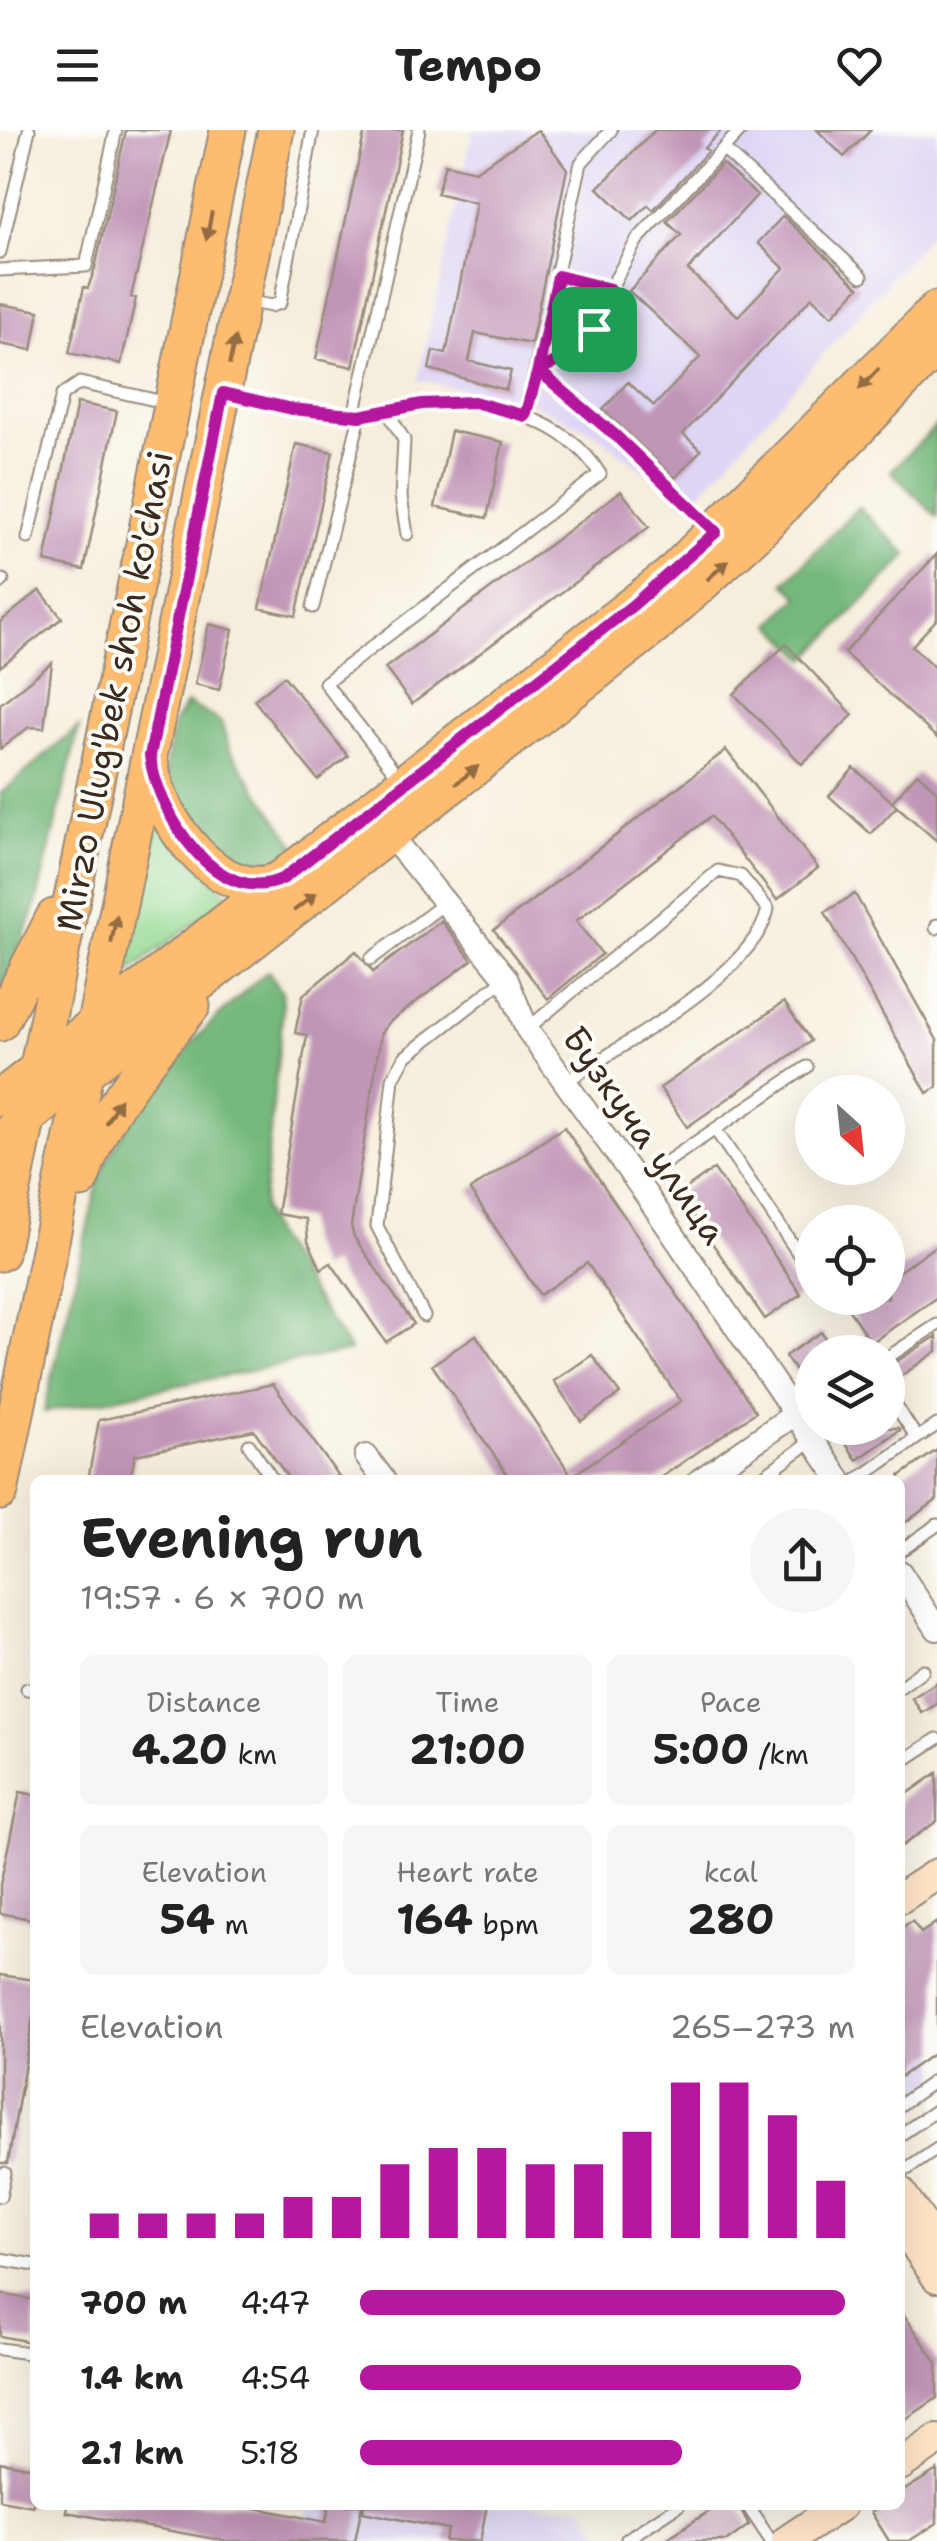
<!DOCTYPE html>
<html lang="en">
<head>
<meta charset="utf-8">
<style>
  :root { --surface:#fff; --page:#f6f6f6; --text:#222; --muted:#767676; --accent:#b5179e }
  body { margin:0; font-family:"Shantell Sans",sans-serif; background:var(--page); color:var(--text); height:100vh; display:flex; flex-direction:column; font-size:38px; white-space:nowrap }
  * { box-sizing:border-box; margin:0 }
  p { font-size:32px; color:var(--muted) }
  .icon { flex:none; width:55px; height:55px; fill:none; stroke:currentColor; stroke-width:2; stroke-linecap:round; stroke-linejoin:round }
  .map { position:relative; flex:1; overflow:hidden }
  .panel { position:absolute; left:30px; top:1345px; width:875px; height:1035px; display:flex; flex-direction:column; background:var(--surface); border-radius:15px; box-shadow:0 10px 40px #0002 }
  .panel>* { flex:none }
  .needle { width:65px; rotate:153deg }
  .tools { position:absolute; left:795px; top:945px; display:grid; gap:20px }
  .tools a { display:grid; place-items:center; width:110px; height:110px; border-radius:50%; background:var(--surface); box-shadow:0 10px 40px #0002; font-size:50px }
  .pin { position:absolute; display:grid; place-items:center; width:85px; height:85px; color:#fff; margin:-42px; border-radius:20px; box-shadow:0 5px 15px #0006 }
  .round { display:grid; place-items:center; flex:none; width:105px; height:105px; border-radius:52px; background:var(--page) }
  .overview { display:flex; align-items:center; justify-content:space-between; height:170px; padding:0 50px }
  h1 { font-size:55px; font-weight:700; line-height:75px }
  .stats { display:grid; grid-template-columns:repeat(3,1fr); gap:15px; height:170px; padding:10px 50px }
  .stats div { display:grid; align-content:center; border-radius:15px; background:var(--page); text-align:center }
  .stats b { font-size:42px; font-weight:700 }
  .stats small { font-size:28px; font-weight:400 }
  .stats p { font-size:28px }
  .chart { height:280px; padding:20px 50px }
  .chart p { display:flex; justify-content:space-between }
  .chart svg { width:100%; height:180px; margin-top:10px; stroke:var(--accent); stroke-width:6 }
  ul { padding:0 50px; list-style:none; font-size:32px }
  li { display:grid; grid-template-columns:160px 120px 1fr; align-items:center; height:75px }
  li i { height:25px; border-radius:12px; background:var(--accent) }
  header { display:flex; justify-content:space-between; align-items:center; height:130px; padding:0 50px; background:var(--surface); font-size:45px; font-weight:700 }
  .map>svg:first-child { display:block }
</style>
</head>
<body>
<header><svg class="icon" aria-label="menu" viewBox="0 0 24 24"><path d="M4 6h16M4 12h16M4 18h16"/></svg>Tempo<svg class="icon" aria-label="heart" viewBox="0 0 24 24"><path d="M12 20l-8-8c-3-5 5-10 8-4 3-6 11-1 8 4z"/></svg></header>
<div class="map">
<svg width="937" height="2411" viewBox="0 0 937 2411">
  <rect width="100%" height="100%" fill="#fdfcf7"/>
  <filter id="ink" filterUnits="userSpaceOnUse"><feTurbulence type="fractalNoise" baseFrequency=".01" numOctaves="2"/><feDisplacementMap in="SourceGraphic" scale="20" xChannelSelector="R" yChannelSelector="G"/><feConvolveMatrix kernelMatrix="1 2 1 2 8 2 1 2 1" color-interpolation-filters="sRGB"/></filter>
  <filter id="wash" filterUnits="userSpaceOnUse"><feTurbulence type="fractalNoise" baseFrequency=".0048" numOctaves="4" result="noise"/><feDisplacementMap in="SourceGraphic" scale="40" xChannelSelector="R" yChannelSelector="G"/><feGaussianBlur stdDeviation="2.25" result="paint"/><feColorMatrix in="noise" values="0 0 0 0 0 0 0 0 0 0 0 0 0 0 0 0 0 1.4 0 .05"/><feComposite in="paint" operator="in"/></filter>
  <g filter="url(#wash)">
    <rect width="100%" height="100%" fill="#f6eedc"/>
    <path fill="#ded5f5" d="M473 0H937V96L689 376 595 303 526 271 418 250Z
      M912 1791 937 1825V1965L900 1993V1799Z
      M309 2375H583L606 2411H302Z"/>
    <path fill="#92d891" stroke="#668158" stroke-width="2.5" d="M158 693 229 766 124 846Z"/>
    <path fill="#75b87b" stroke="#58714c" stroke-width="2.5" d="M937 295V387L891 341Z
      M858 377 908 425 807 529 772 494 799 466 785 453Z
      M187 573 221 592 229 619 296 716C284 724 271 738 255 739 212 742 183 679 163 650L174 593Z
      M79 597 35 778 0 868V664Z
      M268 841 282 862 283 878 262 1079 273 1105 350 1221 44 1282 99 1048C137 963 198 902 268 841Z"/>
    <g id="blocks">
      <path fill="#c195b7" d="M126 0H171L131 167 136 168 121 234 69 223 84 157 88 158 95 138Z
        M365 0H403L353 237 316 229Z
        M538 0 567 39 531 214 475 203 469 231 511 241 506 260 429 239 433 221 446 224 476 73 437 63 445 34 475 41Z
        M655 0H722L704 18 708 21 653 80 648 75 632 91 598 58Z
        M817 0H871L844 27Z
        M722 34 757 65 688 140 738 186 784 138 758 113 783 86 859 157 832 186 812 167 683 304 701 320 675 348 603 280 628 252 654 276 700 227 629 161 681 105 667 92Z
        M0 174 39 181 32 220 0 214Z
        M77 273 117 281 84 440 45 432Z
        M451 301 503 312 487 388 435 377Z
        M296 314 333 322 296 486 260 478Z
        M621 361 649 397 412 574 385 538Z
        M937 424V489L912 516 937 540V608L844 523Z
        M40 460 62 488 0 537V492Z
        M209 494 233 500 219 560 195 554Z
        M786 514 853 585 802 634 734 564Z
        M52 533 44 598 29 597 0 619V574Z
        M284 546 348 626 318 650 254 570Z
        M726 620 818 738 777 770 711 686 576 791 602 824 548 869 494 800Z
        M854 638 897 676 871 704 829 666Z
        M917 643 937 661V711L892 672Z
        M855 764 937 910V957L927 963 825 782Z
        M441 791 472 830 388 893 381 903 351 1096 354 1107 414 1194 386 1212 331 1133 321 1139 308 1111 306 1089 277 1084 307 905 295 903 303 865 356 821 373 842Z
        M784 872 811 911 687 997 660 958Z
        M564 997 756 1282 657 1350H511L432 1235 476 1205 572 1346 681 1271 587 1133 540 1165 470 1060Z
        M714 1039 801 1164 765 1189 678 1064Z
        M937 1115V1167L871 1213 847 1177 861 1168H888V1149Z
        M821 1202 835 1222H812V1266L785 1226Z
        M937 1206V1221L888 1255V1237Z
        M592 1225 620 1264 581 1291 554 1251Z
        M273 1254 341 1350H290L254 1300 135 1325 130 1350H88L99 1290Z
        M835 1298H899L900 1300 857 1330Z
        M937 1320V1370L900 1396V1346Z
        M937 1552V1574L922 1583 912 1568Z
        M937 1643V1691L900 1717V1669Z
        M20 1662 35 1665V1790L0 1783V1755Z
        M912 1791 921 1803 937 1792V1921L900 1947V1799Z
        M0 1845 35 1850V1875L8 2033H0Z
        M0 2164 35 2170V2213L0 2206Z
        M900 2179 937 2233V2268L900 2293Z
        M0 2332 35 2338 33 2376 0 2370Z
        M937 2340V2393L909 2411H889L871 2382 881 2375H900V2363Z
        M67 2375H240L326 2392 329 2375H362L355 2411H226L66 2382Z
        M364 2375H487L480 2411H445L448 2399 363 2382Z
        M719 2375H738L749 2395 727 2411H663Z"/>
    </g>
  </g>
  <g filter="url(#ink)">
    <use href="#blocks" fill-opacity="0" stroke="#988c7d" stroke-width="2.5"/>
    <g fill="none" stroke-linecap="round" stroke-linejoin="round">
      <g stroke="#988c7d" stroke-width="15">
        <path id="lane" d="M723 19 862 146
          M0 122 29 0
          M0 140 86 136 116 0
          M559 146 610 159C590 210 588 218 537 240L616 306 713 399
          M610 159 637 110 741 0
          M246 171 271 176 280 173 313 0
          M227 264C271 274 318 287 364 286 384 285 404 276 424 274 487 267 566 288 600 344L325 553 402 651
          M388 282 404 310 401 367 407 404
          M354 285 419 0
          M525 286 581 33 611 0
          M28 408 62 265 80 253 168 273
          M0 453 3 450
          M313 477 360 286
          M936 798 937 795
          M371 829 445 773
          M527 899 718 741 741 746 768 779C755 844 619 916 564 953
          M715 999 812 1144
          M637 1052 807 937
          M424 1186 377 1096 393 949 405 927 506 848
          M888 1227 937 1195
          M917 1308 937 1295
          M249 1315 273 1350
          M758 1350 813 1310
          M857 1350 917 1308 888 1264
          M900 1421 937 1395
          M900 1557 923 1540
          M27 1559 35 1560
          M900 1633 937 1609
          M900 1975 937 1949
          M900 2005 937 1980
          M900 2044 937 2019
          M0 2066 5 2043
          M0 2129 35 2135
          M0 2219 35 2224
          M747 2375 771 2411
          M627 2409 679 2375"/>
      </g>
      <g stroke="#988c7d" stroke-width="26">
        <path id="street" d="M390 705 506 848 527 899 647 1066 840 1350
          M366 1326 384 1350
          M700 1350 795 1284
          M900 1442 937 1499"/>
      </g>
      <g stroke="#988c7d" stroke-width="34">
        <path id="secondary" d="M900 1768 937 1744
          M900 2062 930 2106
          M900 2092 937 2147
          M900 2335 937 2310
          M787 2411 841 2375"/>
      </g>
      <g stroke="#988c7d" stroke-width="39">
        <path id="primary" d="M151 636C158 689 222 779 283 748
          M0 893 54 787
          M0 968 670 445 937 179
          M0 1009 653 498 755 405 937 217
          M81 1050C99 983 150 929 192 876
          M0 1123 228 0
          M0 1362 276 0"/>
      </g>
      <use href="#lane" stroke="#fff" stroke-width="11"/>
      <use href="#street" stroke="#fff" stroke-width="22"/>
      <use href="#secondary" stroke="#ffe4c6" stroke-width="30"/>
      <use href="#primary" stroke="#febc70" stroke-width="35"/>
    </g>
    <defs><path id="oneway-solid" d="M-6-.8H1V-3.2L6.5 0L1 3.2V.8H-6Z" transform="scale(2.5)"/></defs>
    <g fill="#936c43">
      <use href="#oneway-solid" transform="translate(209 96) rotate(101)"/>
      <use href="#oneway-solid" transform="translate(232 221) rotate(-79)"/>
      <use href="#oneway-solid" transform="translate(869 249) rotate(134)"/>
      <use href="#oneway-solid" transform="translate(718 440) rotate(-42)"/>
      <use href="#oneway-solid" transform="translate(467 645) rotate(-38)"/>
      <use href="#oneway-solid" transform="translate(305 772) rotate(-38)"/>
      <use href="#oneway-solid" transform="translate(114 799) rotate(-79)"/>
      <use href="#oneway-solid" transform="translate(113 981) rotate(-59)"/>
    </g>
  </g>
  <g fill="none" stroke-linecap="round" stroke-linejoin="round" filter="url(#ink)">
    <g stroke="#fff" stroke-width="20">
      <path id="route" d="M594 199 576 223 538 240 525 286 474 272 422 274 360 286 292 279 223 263 150 626C157 681 217 781 284 748L632 476 716 402 616 306 538 240 558 146 610 159 594 199"/>
    </g>
    <use href="#route" stroke="#b5179e" stroke-width="12"/>
  </g>
  <g text-anchor="middle" dominant-baseline="central" stroke-width="8" stroke-linejoin="round" paint-order="stroke">
    <g font-size="35" fill="#3b2a1e" stroke="#fdfcf7">
      <text transform="translate(114 561) rotate(-79)">Mirzo Ulug'bek shoh ko'chasi</text>
      <text transform="translate(645 1005) rotate(55)">Бузкуча улица</text>
    </g>
  </g>
</svg>
<div class="tools">
<a><svg class="needle" viewBox="-14 -14 28 28"><path d="M0-13l5 13h-10z" fill="#e53935"/><path d="M0 13l5-13h-10z" fill="#767676"/></svg></a>
<a><svg class="icon" aria-label="locate" viewBox="0 0 24 24"><circle cx="12" cy="12" r="6"/><path d="M12 2v4M12 18v4M2 12h4M18 12h4"/></svg></a>
<a><svg class="icon" aria-label="layers" viewBox="0 0 24 24"><path d="M12 4l9 5-9 5-9-5zM3 14l9 5 9-5"/></svg></a>
</div>
<div class="pin" style="left:594px;top:199px;background:#1e9e55"><svg class="icon" aria-label="arrive" viewBox="0 0 24 24"><path d="M6 21V4h12l-3 4 3 4H6"/></svg></div>
<section class="panel">
<div class="overview"><div><h1>Evening run</h1><p>19:57 · 6 × 700 m</p></div><a class="round"><svg class="icon" aria-label="share" viewBox="0 0 24 24"><path d="M12 15V3M7 8l5-5 5 5M5 13v7h14v-7"/></svg></a></div>
<div class="stats">
<div><p>Distance</p><b>4.20<small> km</small></b></div>
<div><p>Time</p><b>21:00</b></div>
<div><p>Pace</p><b>5:00<small> /km</small></b></div>
</div>
<div class="stats">
<div><p>Elevation</p><b>54<small> m</small></b></div>
<div><p>Heart rate</p><b>164<small> bpm</small></b></div>
<div><p>kcal</p><b>280</b></div>
</div>
<div class="chart"><p><span>Elevation</span>265–273 m</p>
<svg viewBox="0 0 160 44" preserveAspectRatio="none"><path d="M5 44V38M15 44V38M25 44V38M35 44V38M45 44V34M55 44V34M65 44V26M75 44V22M85 44V22M95 44V26M105 44V26M115 44V18M125 44V6M135 44V6M145 44V14M155 44V30"/></svg>
</div>
<ul>
<li><b>700 m</b>4:47<i style="width:98%"></i></li>
<li><b>1.4 km</b>4:54<i style="width:89%"></i></li>
<li><b>2.1 km</b>5:18<i style="width:65%"></i></li>
</ul>
</section>
</div>
</body>
</html>
